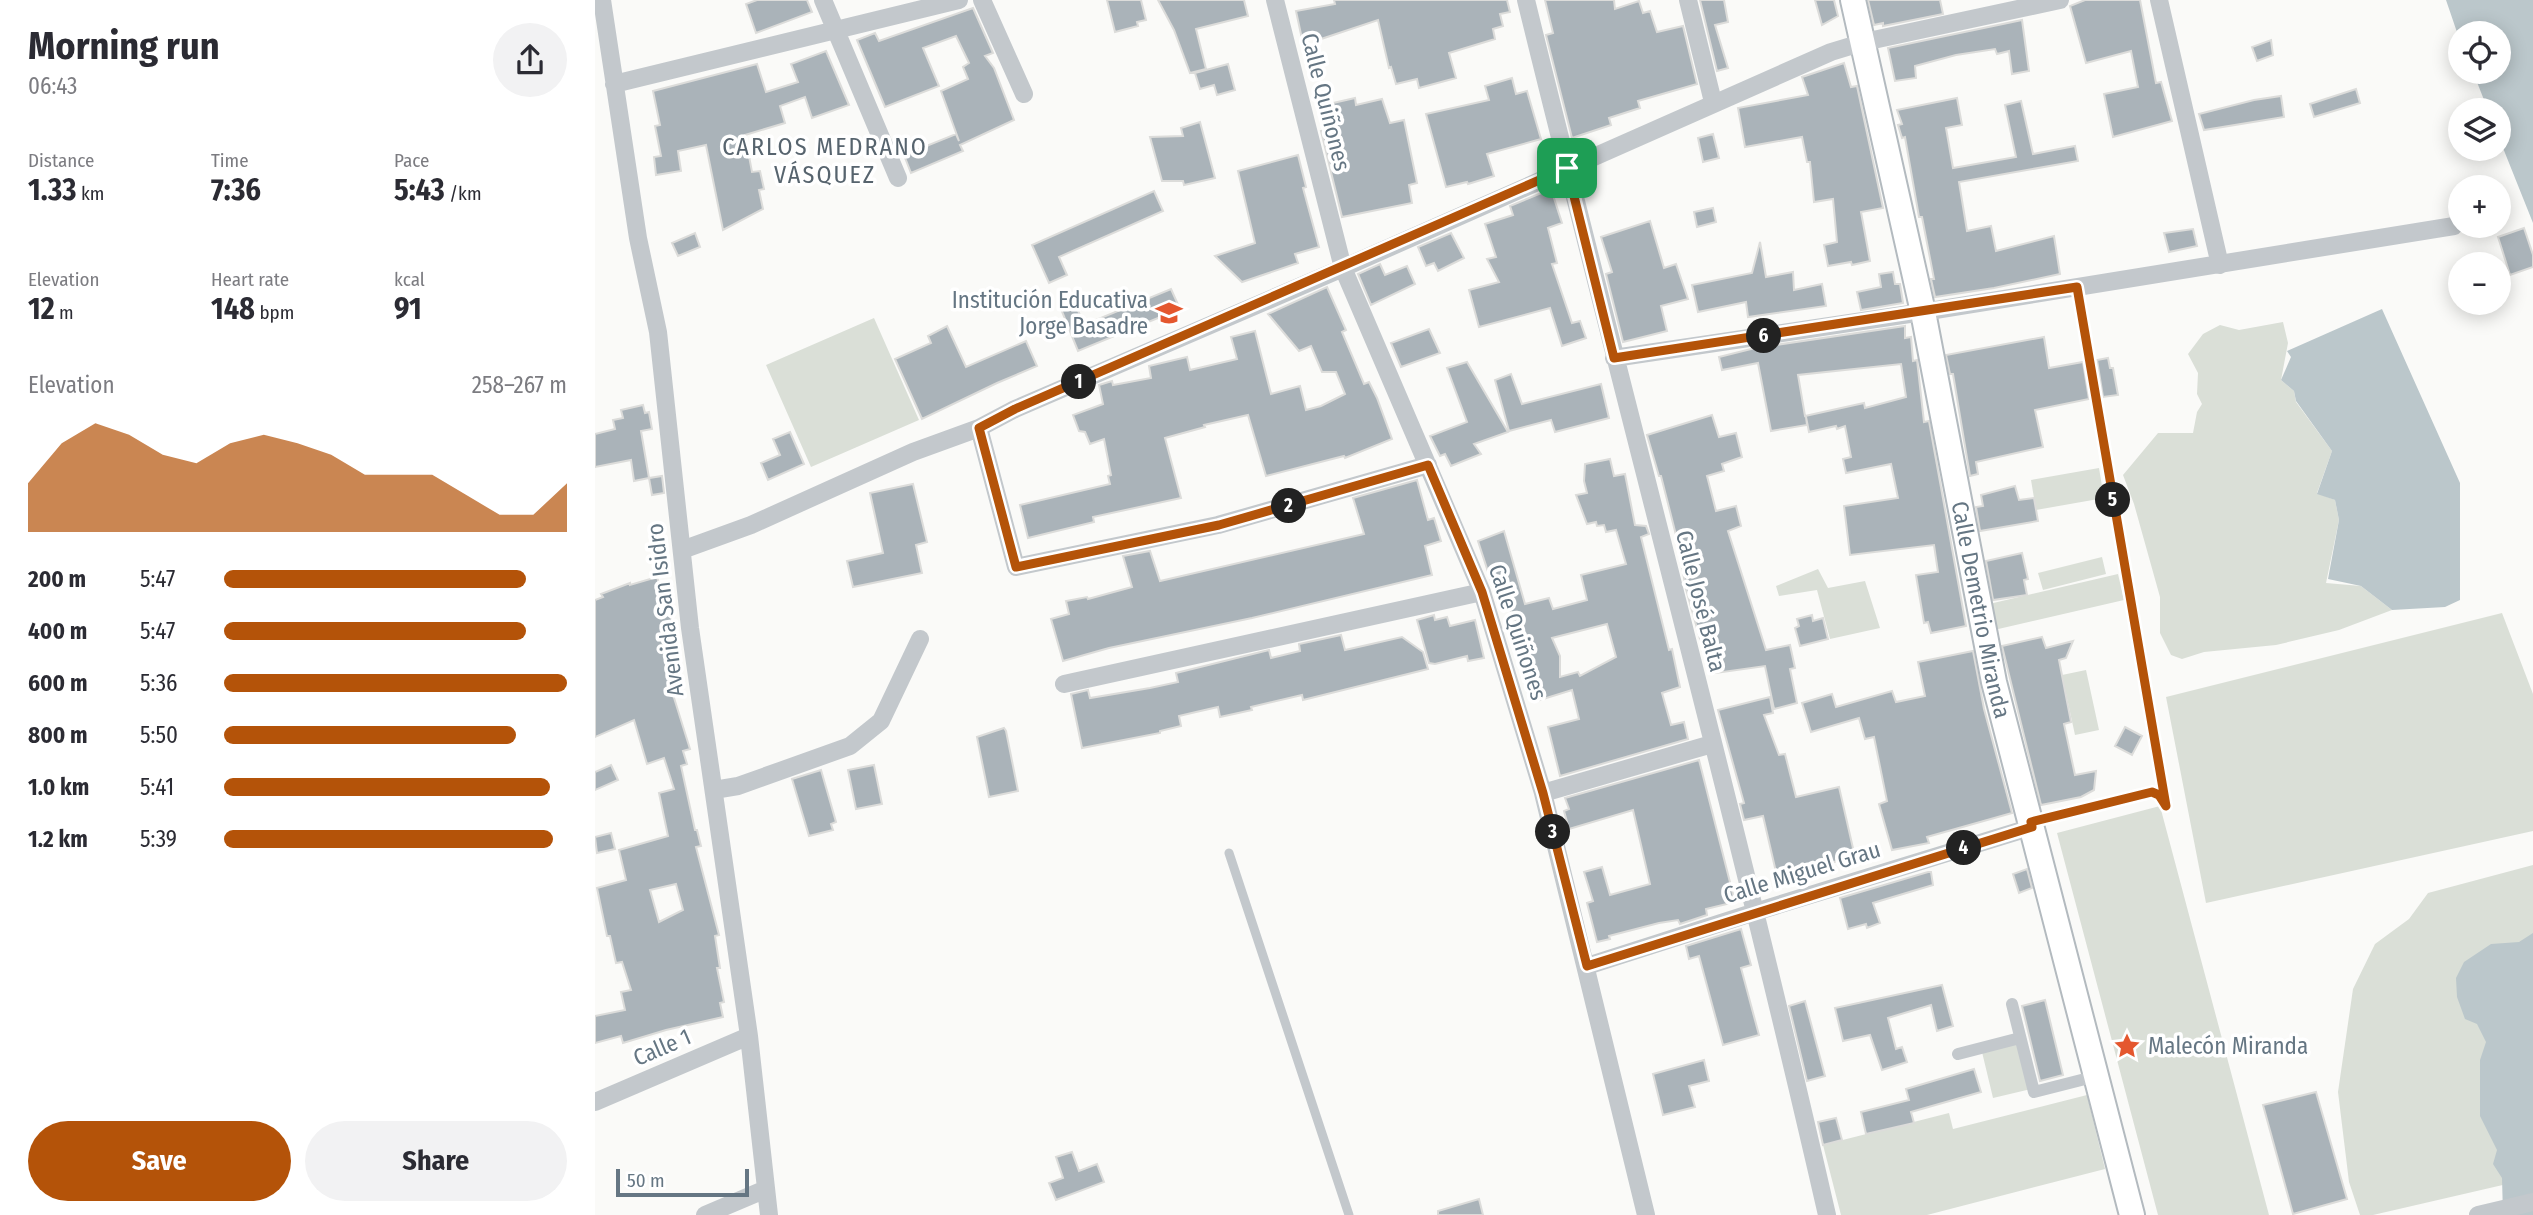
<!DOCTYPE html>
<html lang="en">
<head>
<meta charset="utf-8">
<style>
  :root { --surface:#fff; --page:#f2f2f3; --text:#2b2b33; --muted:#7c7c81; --accent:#b45309 }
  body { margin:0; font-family:"Fira Sans Condensed",sans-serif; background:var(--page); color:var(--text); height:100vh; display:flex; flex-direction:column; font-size:26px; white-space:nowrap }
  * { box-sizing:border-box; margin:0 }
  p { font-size:23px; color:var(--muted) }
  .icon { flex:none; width:38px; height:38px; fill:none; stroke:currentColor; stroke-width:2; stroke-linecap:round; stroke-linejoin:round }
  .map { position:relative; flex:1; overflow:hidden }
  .panel { display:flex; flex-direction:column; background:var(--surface); width:595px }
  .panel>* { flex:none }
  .fabs { position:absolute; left:1853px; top:21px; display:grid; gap:14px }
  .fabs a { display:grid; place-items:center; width:63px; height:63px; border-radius:50%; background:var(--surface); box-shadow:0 4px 18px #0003; font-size:35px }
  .scale { position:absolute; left:21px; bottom:18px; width:133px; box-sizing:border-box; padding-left:7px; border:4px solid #657683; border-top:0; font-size:19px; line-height:24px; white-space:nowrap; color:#657683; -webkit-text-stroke:5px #fff; paint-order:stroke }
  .pin { position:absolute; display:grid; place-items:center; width:60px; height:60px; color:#fff; margin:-30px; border-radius:14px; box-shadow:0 4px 10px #0006 }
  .km { position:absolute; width:35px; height:35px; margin:-18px; border-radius:50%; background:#222; color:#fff; font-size:19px; line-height:35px; text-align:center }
  .round { display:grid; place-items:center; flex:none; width:74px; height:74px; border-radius:37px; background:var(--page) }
  .head { display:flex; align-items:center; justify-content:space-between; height:119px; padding:0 28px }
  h1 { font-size:38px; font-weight:700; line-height:52px }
  .figures { display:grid; grid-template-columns:repeat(3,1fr); gap:10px; height:119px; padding:7px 28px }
  .figures div { display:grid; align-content:center }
  .figures b { font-size:30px; font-weight:700 }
  .figures small { font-size:19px; font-weight:400 }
  .figures p { font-size:19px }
  .chart { height:196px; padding:14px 28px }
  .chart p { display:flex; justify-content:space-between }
  .chart svg { width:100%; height:126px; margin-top:7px; fill:var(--accent); opacity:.7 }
  .action { display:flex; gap:14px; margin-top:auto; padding:14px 28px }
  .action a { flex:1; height:80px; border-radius:42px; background:var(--accent); color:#fff; font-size:28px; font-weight:700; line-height:80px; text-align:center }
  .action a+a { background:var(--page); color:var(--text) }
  ul { padding:0 28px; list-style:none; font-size:23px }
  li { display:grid; grid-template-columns:112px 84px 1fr; align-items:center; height:52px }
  li i { height:18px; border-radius:9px; background:var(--accent) }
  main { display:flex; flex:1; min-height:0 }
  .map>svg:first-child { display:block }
</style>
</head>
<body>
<main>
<section class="panel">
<div class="head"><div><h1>Morning run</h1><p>06:43</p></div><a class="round"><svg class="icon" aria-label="share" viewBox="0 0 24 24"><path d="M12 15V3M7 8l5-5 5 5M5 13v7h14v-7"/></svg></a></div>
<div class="figures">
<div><p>Distance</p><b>1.33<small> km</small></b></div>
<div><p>Time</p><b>7:36</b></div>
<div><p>Pace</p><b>5:43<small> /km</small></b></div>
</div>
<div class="figures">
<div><p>Elevation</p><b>12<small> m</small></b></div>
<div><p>Heart rate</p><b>148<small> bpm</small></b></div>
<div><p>kcal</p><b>91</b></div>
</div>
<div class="chart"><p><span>Elevation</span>258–267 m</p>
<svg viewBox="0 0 160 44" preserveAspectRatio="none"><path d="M0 44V27L10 13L20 6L30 10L40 17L50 20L60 13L70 10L80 13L90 17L100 24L110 24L120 24L130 31L140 38L150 38L160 27V44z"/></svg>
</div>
<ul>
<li><b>200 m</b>5:47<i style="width:88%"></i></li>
<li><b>400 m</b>5:47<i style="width:88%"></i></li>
<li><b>600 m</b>5:36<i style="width:100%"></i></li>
<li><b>800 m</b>5:50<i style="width:85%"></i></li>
<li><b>1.0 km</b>5:41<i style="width:95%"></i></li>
<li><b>1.2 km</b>5:39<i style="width:96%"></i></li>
</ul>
<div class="action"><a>Save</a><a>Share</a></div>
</section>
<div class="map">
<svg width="1938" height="1215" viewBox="0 0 1938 1215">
  <rect width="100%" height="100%" fill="#fafaf8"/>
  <path fill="#dadfd7" d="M279 318 324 420 216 467 171 365Z
    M1688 322 1693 343 1686 380 1699 391 1701 402 1737 451 1722 493 1740 500 1744 520 1731 583 1766 586 1797 610 1744 630 1681 645 1609 652 1587 659 1576 655 1565 633V597L1539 504 1528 475 1563 433H1598L1602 412 1607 404 1602 394 1603 373 1593 354 1608 334 1625 325 1644 330Z
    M1504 468 1509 498 1441 510 1436 480Z
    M1507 557 1511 574 1448 590 1443 573Z
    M1223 569 1233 588 1270 581 1285 628 1235 639 1222 590 1184 596 1181 586Z
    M1523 574 1529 600 1399 630 1394 604Z
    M1907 613 1938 694V831L1611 903 1571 697Z
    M1491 670 1504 730 1480 735 1467 675Z
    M1565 806 1674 1215H1563L1462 833Z
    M1938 865V1178L1778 1215H1765L1754 1182 1743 1092 1758 989 1780 944 1814 919 1833 893Z
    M1424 1041 1436 1089 1398 1098 1387 1052Z
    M1492 1095 1510 1169 1332 1215H1246L1228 1145 1354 1113 1358 1129Z"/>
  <path fill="#bbc7cb" d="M1851 0H1938V223L1904 138V110H1893L1878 72H1904V33H1866L1865 41Z
    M1787 309 1865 483V600L1850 607 1797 610 1766 586 1733 579 1744 520 1740 500 1722 494 1737 451 1701 401 1699 391 1686 380 1696 357 1692 351Z
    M1938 933V1215H1908L1907 1178 1898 1164 1902 1150 1885 1116V1060L1891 1042 1882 1024 1870 1019 1862 997 1861 978 1869 962 1896 944 1924 942Z"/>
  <path fill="#aab3b9" stroke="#dcdcda" stroke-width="2" fill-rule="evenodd" d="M162 0H212L217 12 161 33 151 4Z
    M512 0H546L551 20 542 22 543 26 520 32Z
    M563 0H649L653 16 601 29 611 69 595 73 579 30Z
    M739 0H912L915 12 905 14 908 26 898 29 900 39 854 53 861 78 824 88 822 79 801 84 796 67 794 68 783 20 720 41V36L707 39 701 11 740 4Z
    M950 0H1019L1020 9 1044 1 1048 13 1055 11 1062 32 1088 26 1102 84 1043 101 1045 108 1014 118 1016 125 977 138 951 35 958 33Z
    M1105 0H1129L1133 22 1120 25 1133 68 1122 71Z
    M1220 0H1239L1243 16 1227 25Z
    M1273 0H1345L1348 14 1288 26V23L1279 25Z
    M1490 0H1545L1561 83 1566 82 1577 121 1518 137 1509 94 1543 87 1536 51 1491 63 1475 6Z
    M378 8 398 53 390 56 399 68 419 120 365 145 368 151 316 173 309 155 361 134 364 141 346 91 373 79 368 67 374 63 361 36 328 48 344 86 290 107 262 40 280 33 284 41Z
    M1427 20 1434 71 1417 74 1414 51 1402 54 1400 49 1361 55 1320 66 1321 78 1300 81 1293 48Z
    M1676 40 1678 55 1662 61 1657 47Z
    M231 51 254 105 217 118 210 97 185 106 190 123 150 135 157 172 165 171 169 189 164 190 168 209 128 230 111 145 83 151 86 171 61 175 59 157 66 156 60 126 65 125 58 91 162 64 171 92 203 82 196 64Z
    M1249 63 1256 87 1262 86 1288 208 1266 212 1275 261 1257 265 1256 262 1233 266 1229 245 1242 242 1238 199 1219 202 1215 162H1212L1207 137 1150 147 1143 108 1213 95 1207 77Z
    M633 64 640 90 622 95 619 85 605 89 600 73Z
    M917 78 921 94 932 91 946 139 892 154 899 176 873 184 872 182 851 187 831 114 894 100 890 86Z
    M1761 89 1765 103 1719 117 1715 104Z
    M1686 96 1689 117 1609 130 1604 114 1659 100Z
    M760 98 761 105 787 99 795 123 809 120 822 183 814 185 817 203 747 217 726 131 742 127 738 103Z
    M1362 98 1367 125 1351 128 1358 168 1421 157 1410 105 1426 101 1438 154 1480 146 1483 161 1364 182 1372 231 1396 226 1401 251 1459 236 1465 274 1399 288 1340 297 1336 279H1339L1327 217H1324L1310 137 1307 138 1303 125 1307 124 1302 110Z
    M605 122 620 178 589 185 588 181H567L555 137 588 136 586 128Z
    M1118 134 1124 158 1108 162 1103 138Z
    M703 155 711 187 708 188 724 247 700 254 703 263 647 282 620 256 660 243 643 171Z
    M956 189 967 223 953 228 962 263 957 264 977 323 985 321 991 338 967 346 955 308 884 327 874 290 904 282 892 259 901 257 890 224 918 215 915 206Z
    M559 191 568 211 464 257 472 275 454 283 437 245Z
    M1118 208 1121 222 1102 227 1099 212Z
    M1055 221 1069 268 1081 264 1093 299 1066 306 1072 331 1028 342 1011 274 1017 272 1006 237Z
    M1929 228 1938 255V267L1915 275 1903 237Z
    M1598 229 1602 246 1574 252 1569 233Z
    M100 233 105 247 83 256 77 243Z
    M856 233 869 258 843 271 839 263 831 266 823 247Z
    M1165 242 1171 277 1198 272 1199 290 1227 284 1231 306 1153 317 1151 302 1103 312 1097 285 1157 273Z
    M785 264 790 275 812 266 820 284 776 305 763 274Z
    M1298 272 1300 284H1305L1308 303 1266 310 1262 292 1286 287 1284 274Z
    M732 287 751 330 747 332 769 384 774 382 782 398 797 439 750 458 749 456 671 476 653 415 609 425 610 427 570 438 586 498 498 517 499 522 433 538 425 505 515 484 513 476 516 475 509 439 495 444 490 432 484 431 478 415 508 404 504 385 517 381 518 385 556 378 554 366 592 357 595 370 642 359 636 337 660 331 676 394 705 386 711 410 726 406 750 394 741 372H727L716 346 704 351 673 314Z
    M576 289 585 309 483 351 466 309 480 303 489 325Z
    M352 326 371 367 431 341 442 366 402 383 327 419 300 359 336 343 333 336Z
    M1310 326V338L1316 337 1318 361 1322 360 1329 422 1334 421 1371 626 1336 633 1333 622 1329 623 1321 575 1343 572 1339 545 1255 555 1249 506 1303 498 1296 464 1251 473 1248 459 1256 457 1250 426 1242 429 1241 426 1214 432 1211 417 1212 425 1176 431 1163 363 1127 370 1124 357 1160 348ZM1306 364 1311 397 1270 408 1269 403 1210 416 1203 375Z
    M834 329 845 353 806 367 796 343Z
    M1449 337 1454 368 1488 362 1494 399 1440 410 1448 447 1381 462 1383 474 1375 476 1358 374H1355L1351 355Z
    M1513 358 1515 368H1518L1523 395 1508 397 1502 360Z
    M872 362 913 432 879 444 886 454 856 466 850 454 845 456 835 436 872 422 852 368Z
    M916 374 927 404 1006 384 1014 418 960 432 956 420 914 431 900 380Z
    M48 405 50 413 54 412 57 429 46 431 54 478 67 476 69 493 57 495 54 478 39 481 36 460 0 467V434L20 429 18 420 28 418 26 410Z
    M1117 415 1124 437 1141 433 1147 457 1127 464 1129 471 1112 476 1121 511 1141 506 1146 526 1133 531 1171 650 1195 645 1200 668 1195 669 1202 703 1179 709 1170 666 1121 673 1117 659 1111 660 1091 589 1082 539 1066 476H1064L1052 435Z
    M195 432 209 464 173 480 166 463 185 455 178 439Z
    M1015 459 1019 476 1030 474 1040 525 1051 526 1054 534 1046 537 1074 650 1077 649 1085 687 1067 693 1076 725 1089 722 1093 739 965 776 953 727 984 719 977 690 945 700 937 670 920 632 923 631 906 585 898 587 883 541 909 531 930 604 954 598 958 609 992 600 986 575 1031 564 1021 530 1011 532 1009 525 1002 526 1001 522 992 524 981 495 992 493 989 481 990 464ZM1012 624 1021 657 985 676 983 672 965 677V656L957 638Z
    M822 480 833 520 839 518 846 541 830 546 837 575 657 618 514 648 468 661 456 619 474 614 471 601 492 597 493 599 537 587 528 556 555 551 565 581 769 534 758 498Z
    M318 484 332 542 321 545 327 573 258 587 252 561 288 553 275 493Z
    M1420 486 1424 500 1439 498 1443 521 1385 531 1381 507 1388 506 1386 495Z
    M1427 553 1433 579 1429 580 1432 595 1398 600 1391 561Z
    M62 577 67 593 69 592 81 635 74 637 87 681 75 685 95 749 88 751 92 764 86 766 100 830H102L106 846 101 847 124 935 120 936 125 968H122L129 1002 125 1003 128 1017 71 1030 28 1043 26 1036 0 1043V1016L30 1010 26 992 36 990 27 962 21 963 15 936H12L2 888 31 880 24 850 73 836 64 793 79 789 69 758 52 764 39 720 0 737V600L8 597 6 594 35 583V585ZM81 884 88 910 64 922 55 890Z
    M839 615 840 620 852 617 855 626 880 620 889 658 873 661 872 656 840 664 834 663 822 620Z
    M1217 615 1218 621 1228 618 1233 639 1205 646 1200 628 1204 626 1202 619Z
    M746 635 750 650 807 637 828 652 833 669 708 700 707 695 656 707 657 710 625 717 623 707 601 712 584 716 586 726 565 731V733L487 748 476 694 493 690 495 698 555 688 583 682 581 673 674 650 676 658 705 651 704 644Z
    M1447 637 1451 648 1478 641 1471 658 1464 660 1476 722 1469 724 1480 775 1501 771 1499 790 1486 797 1446 805 1407 646Z
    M1378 651 1389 709 1417 813 1332 837 1334 843 1297 850 1284 804 1292 801 1279 737 1270 739 1264 718 1216 732 1207 703 1237 694 1241 707 1297 691 1301 702 1330 696 1323 662Z
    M1175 697 1178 713 1169 715 1184 755 1190 754 1201 797 1244 787 1260 857 1230 864 1231 868 1217 872 1215 864 1181 872 1168 816 1149 820 1145 804 1149 803 1123 710Z
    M1530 727 1547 736 1537 755 1520 746Z
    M409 728 411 731 423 791 394 797 382 737Z
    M1104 760 1140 902 1111 909 1112 915 1085 924 1083 920 1064 923 1014 936 1015 939 1002 942 992 903 998 901 989 872 1007 867 1015 895 1055 884 1038 810 974 829 969 811 974 809 970 798Z
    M16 765 23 780 0 790V772Z
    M279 765 287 804 261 809 253 770Z
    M226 770 241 822 236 824 238 830 214 836 197 779Z
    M16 833 20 849 2 853 0 837Z
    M1432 869 1437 888 1424 893 1418 874Z
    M1333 872H1336L1338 885 1278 903 1285 923 1272 928 1271 924 1253 929 1245 898Z
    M1146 929 1156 965 1146 968 1164 1035 1128 1045 1104 956 1094 959 1091 946Z
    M1347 985 1358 1026 1342 1031 1336 1005 1293 1018 1301 1049 1307 1047 1312 1062 1287 1070 1275 1035 1248 1041 1240 1008Z
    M1450 1000 1468 1075 1445 1081 1427 1006Z
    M1210 1001 1230 1076 1212 1081 1194 1006Z
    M1109 1060 1114 1081 1094 1086 1100 1107 1068 1115 1058 1074Z
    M1379 1069 1386 1092 1316 1112 1319 1123 1271 1134 1266 1112 1314 1100 1311 1089Z
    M1721 1092 1752 1199 1698 1214 1668 1105Z
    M1241 1118 1247 1140 1228 1145 1223 1122Z
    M477 1152 484 1171 502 1164 509 1182 461 1200 454 1183 468 1178 461 1157Z
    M884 1199 888 1215H843V1211Z"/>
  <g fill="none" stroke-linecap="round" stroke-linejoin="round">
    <g stroke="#b3babf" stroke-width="28">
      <g id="secondary">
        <path id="s1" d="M1258 0 1328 312 1399 682 1537 1215"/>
      </g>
    </g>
    <path stroke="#c3c8cc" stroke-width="9" d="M1482 287 1571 806
      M1436 822 1557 792 1564 795 1568 801
      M634 853 754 1215"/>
    <path stroke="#c3c8cc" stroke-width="12" d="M1417 1004 1439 1092 1502 1076
      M1363 1054 1425 1038"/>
    <path stroke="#c3c8cc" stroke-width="18" d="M7 0 43 238 63 332 95 628 154 1036 174 1215
      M228 0 303 178
      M387 0 429 94
      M680 0 748 268 887 592 948 793 1051 1215
      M931 0C1030 405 1139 808 1232 1215
      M1093 0 1118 102
      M1564 0 1625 265
      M19 84 364 0
      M1019 358 1328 312 1859 226
      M384 428 421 567 623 525 833 465
      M87 550 156 525 318 452 384 428 420 409 748 268 1236 52 1269 42 1465 0
      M469 684 887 592
      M119 790 143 786 255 746 286 721 325 639
      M948 793 1117 744
      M992 966 1160 912 1437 827
      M0 1102 154 1036
      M110 1215 171 1189
      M1883 1215 1938 1202"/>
    <use href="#secondary" stroke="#fff" stroke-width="24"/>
  </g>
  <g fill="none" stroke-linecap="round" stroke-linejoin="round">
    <g stroke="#fff" stroke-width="14">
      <path id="route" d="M972 168 1019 358 1482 287 1571 806 1564 795 1557 792 1436 822 1437 827 992 966 948 793 887 592 833 465 624 525 421 567 384 428 420 409Z"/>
    </g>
    <use href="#route" stroke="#b45309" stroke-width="9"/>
  </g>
  <defs>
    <g id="school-bare" transform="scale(2.1)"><path d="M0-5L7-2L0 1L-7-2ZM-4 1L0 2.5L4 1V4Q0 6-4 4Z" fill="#e4572e" stroke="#fff" stroke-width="2.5" paint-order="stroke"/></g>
    <g id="sight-bare" transform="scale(2.1)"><path d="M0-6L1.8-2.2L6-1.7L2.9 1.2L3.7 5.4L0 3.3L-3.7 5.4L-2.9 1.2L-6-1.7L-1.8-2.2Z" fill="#e4572e" stroke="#fff" stroke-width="2.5" paint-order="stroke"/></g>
  </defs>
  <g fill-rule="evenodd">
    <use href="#school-bare" x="574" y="313"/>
    <use href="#sight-bare" x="1532" y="1046"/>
  </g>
  <g text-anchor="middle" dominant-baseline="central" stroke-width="7" stroke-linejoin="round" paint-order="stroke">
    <g font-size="23" fill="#657683" stroke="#fff">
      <text transform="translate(731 102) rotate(76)">Calle Quiñones</text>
      <text transform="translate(1106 601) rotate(76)">Calle José Balta</text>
      <text transform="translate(70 610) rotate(-97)">Avenida San Isidro</text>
      <text stroke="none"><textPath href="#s1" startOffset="623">Calle Demetrio Miranda</textPath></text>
      <text transform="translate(923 632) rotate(72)">Calle Quiñones</text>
      <text transform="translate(1207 872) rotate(-17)">Calle Miguel Grau</text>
      <text transform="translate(67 1047) rotate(-23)">Calle 1</text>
    </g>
    <g font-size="23" fill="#657683" stroke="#fff" text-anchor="end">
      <text x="553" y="300">Institución Educativa<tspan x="553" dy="26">Jorge Basadre</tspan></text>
      <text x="1553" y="1046" text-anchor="start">Malecón Miranda</text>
    </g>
    <g font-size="24" letter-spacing="2" fill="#57646e" stroke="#fff">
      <text x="230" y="147">CARLOS MEDRANO<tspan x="230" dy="28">VÁSQUEZ</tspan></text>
    </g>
  </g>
</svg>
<div class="fabs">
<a><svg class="icon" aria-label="locate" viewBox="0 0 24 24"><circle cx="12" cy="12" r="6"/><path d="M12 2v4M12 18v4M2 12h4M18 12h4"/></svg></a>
<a><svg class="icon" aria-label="layers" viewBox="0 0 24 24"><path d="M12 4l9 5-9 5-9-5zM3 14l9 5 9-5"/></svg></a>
<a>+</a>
<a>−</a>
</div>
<div class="scale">50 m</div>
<div class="pin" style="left:972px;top:168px;background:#1e9e55"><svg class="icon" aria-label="arrive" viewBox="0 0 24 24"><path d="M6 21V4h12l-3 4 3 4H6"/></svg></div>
<b class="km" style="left:484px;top:382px">1</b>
<b class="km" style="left:694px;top:506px">2</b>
<b class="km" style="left:958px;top:832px">3</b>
<b class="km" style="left:1369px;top:848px">4</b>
<b class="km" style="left:1518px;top:500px">5</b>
<b class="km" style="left:1169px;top:336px">6</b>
</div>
</main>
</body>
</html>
